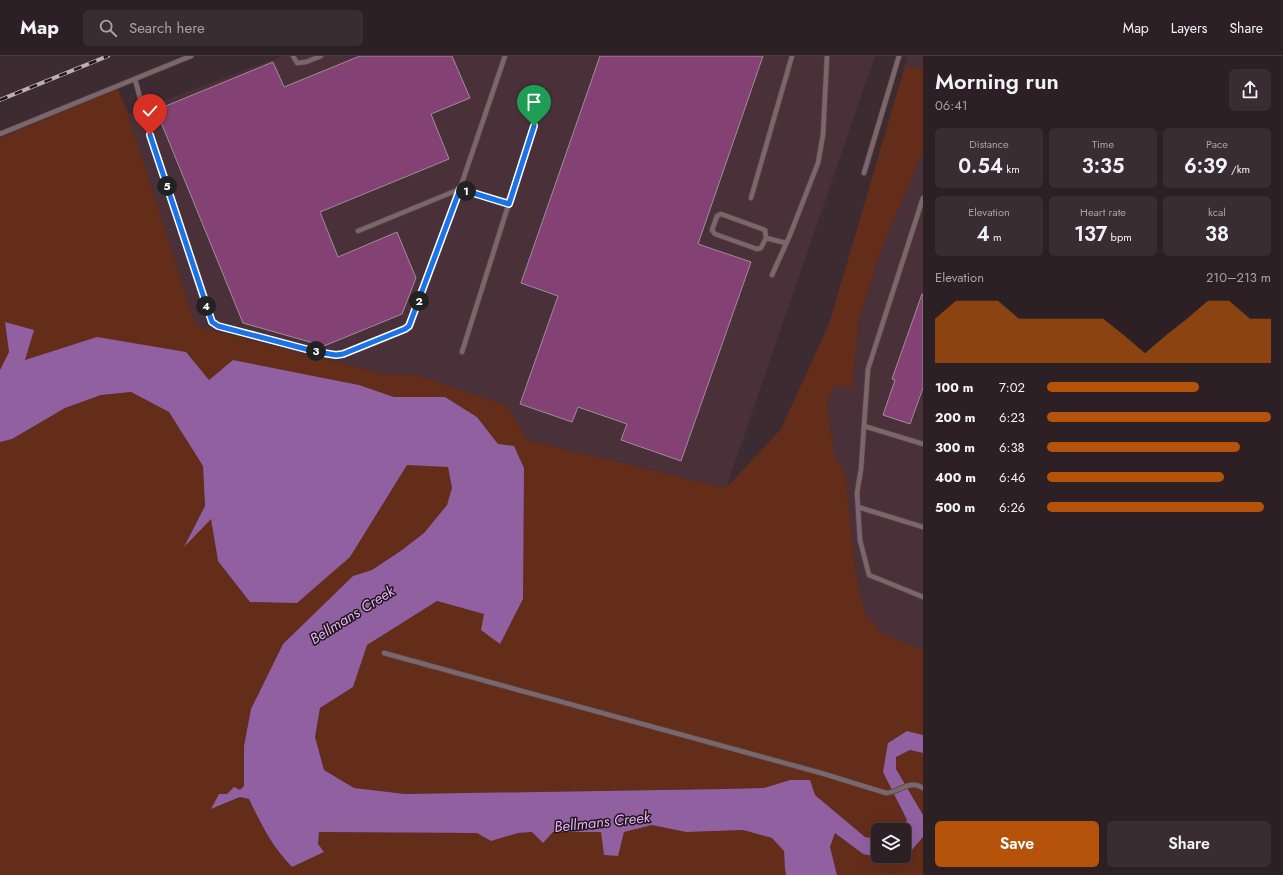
<!DOCTYPE html>
<html lang="en">
<head>
<meta charset="utf-8">
<style>
  :root { --surface:#2d2024; --page:#392d31; --text:#f1f3f6; --muted:#a7a3a6; --line:#483e41; --accent:#b45309 }
  body { margin:0; font-family:Jost,sans-serif; background:var(--page); color:var(--text); height:100vh; display:flex; flex-direction:column; font-size:15px; white-space:nowrap }
  * { box-sizing:border-box; margin:0 }
  p { font-size:13px; color:var(--muted) }
  .icon { flex:none; width:22px; height:22px; fill:none; stroke:currentColor; stroke-width:2; stroke-linecap:round; stroke-linejoin:round }
  .map { position:relative; flex:1; overflow:hidden }
  .details { display:flex; flex-direction:column; background:var(--surface); width:360px }
  .details>* { flex:none }
  .fabs { position:absolute; left:871px; top:767px; display:grid; gap:8px }
  .fabs a { display:grid; place-items:center; width:40px; height:40px; border-radius:6px; background:var(--surface); box-shadow:0 4px 16px #0002,0 0 0 1px var(--line); font-size:20px }
  .pin { position:absolute; display:grid; place-items:center; width:34px; height:34px; color:#fff; margin:-41px -17px; border-radius:50% 50% 50% 0; rotate:-45deg; box-shadow:0 0 4px #0007 }
  .pin .icon { rotate:45deg }
  .km { position:absolute; width:20px; height:20px; margin:-10px; border-radius:50%; background:#222; color:#fff; font-size:11px; line-height:20px; text-align:center }
  .round { display:grid; place-items:center; flex:none; width:42px; height:42px; border-radius:6px; background:var(--page) }
  .head { display:flex; align-items:center; justify-content:space-between; height:68px; padding:0 12px }
  h1 { font-size:22px; font-weight:600; line-height:30px }
  .stats { display:grid; grid-template-columns:repeat(3,1fr); gap:6px; height:68px; padding:4px 12px }
  .stats div { display:grid; align-content:center; border-radius:6px; background:var(--page); text-align:center }
  .stats b { font-size:20px; font-weight:600 }
  .stats small { font-size:11px; font-weight:400 }
  .stats p { font-size:11px }
  .chart { height:112px; padding:8px 12px }
  .chart p { display:flex; justify-content:space-between }
  .chart svg { width:100%; height:72px; margin-top:4px; fill:var(--accent); opacity:.7 }
  .cta { display:flex; gap:8px; margin-top:auto; padding:8px 12px }
  .cta a { flex:1; height:46px; border-radius:6px; background:var(--accent); color:#fff; font-size:16px; font-weight:600; line-height:46px; text-align:center }
  .cta a+a { background:var(--page); color:var(--text) }
  ul { padding:0 12px; list-style:none; font-size:13px }
  li { display:grid; grid-template-columns:64px 48px 1fr; align-items:center; height:30px }
  li i { height:10px; border-radius:5px; background:var(--accent) }
  header { display:flex; align-items:center; gap:24px; box-sizing:border-box; height:56px; padding:0 20px; background:var(--surface); border-bottom:1px solid var(--line) }
  header strong { font-size:19px }
  nav { display:flex; gap:22px; margin-inline-start:auto; font-size:14px }
  .search { width:280px; height:36px; background:var(--page); display:flex; align-items:center; gap:10px; box-sizing:border-box; padding:0 14px; border-radius:6px; color:var(--muted); font-size:15px }
  main { display:flex; flex:1; min-height:0 }
  .map>svg:first-child { display:block }
</style>
</head>
<body>
<header>
<strong>Map</strong>
<div class="search"><svg class="icon" aria-label="search" viewBox="0 0 24 24"><circle cx="10" cy="10" r="6"/><path d="M15 15l6 6"/></svg>Search here</div>
<nav><a>Map</a><a>Layers</a><a>Share</a></nav>
</header>
<main>
<div class="map">
<svg width="923" height="819" viewBox="0 0 923 819">
  <rect width="100%" height="100%" fill="#3c2b30"/>
  <path fill="#4a3139" d="M283 0H875L726 432 527 384 507 350 416 319 383 318 196 270 128 58Z
    M907 0H923V13L905 10Z
    M923 95V594L879 576 865 557 855 512 845 415 835 403 827 346 835 330 852 332 859 264 880 197Z"/>
  <path fill="#632d1a" d="M905 10 923 13V95L880 197 859 264 852 332 835 330 827 346 835 403 845 415 855 512 865 557 880 576 923 594V679L907 675 888 687 899 750 907 764 902 774H878V783L865 781 815 739 790 724 764 732 724 733 405 738 354 732 324 714 315 681 320 652 353 631 367 589 437 545 484 558 500 588 498 388 477 361 445 341H394L359 329 233 304 209 324 185 296 49 297 25 304 5 267 9 296 0 314V82L118 33 128 58 196 270 383 318 416 319 507 350 527 384 726 432 781 373 829 268Z
    M131 336 169 356 203 410 205 450 185 489 211 462 218 505 350 501 407 409 448 410 452 432 447 449 424 477 402 494 372 514 353 520 283 588 251 653 244 690V730L240 734 227 738 212 753 241 741 249 743C261 767 272 792 292 811L323 796 318 788V776L477 777 491 785 518 777 532 776H602L618 799 624 776 652 769 686 776 743 774 772 782 784 795 785 813 786 819H0V386L12 383 65 352 101 339Z
    M910 694 923 697V759L896 713V701Z
    M835 777 863 798 892 804 904 800V799L911 795 923 781V819H837L830 791Z"/>
  <path fill="#9060a1" d="M5 266 34 274 25 304 97 281 186 296 209 324 233 304 359 329 394 341H445L477 361 498 388 514 390 524 412 523 543 500 588 481 574 484 558 437 545 367 589 353 631 320 652 315 681 324 714 354 732 405 738 724 733 764 732 790 724H810L815 739 865 781 878 783V800H901L892 804 863 798 835 777 830 791 837 819H786L785 813 784 795 772 782 743 774 686 776 652 769 624 776 618 800 604 799 601 776H553L543 787 532 776 518 777 491 785 477 777 319 776 318 788 324 796 292 811C272 791 261 768 249 743L240 741 211 753 219 738H227L234 731 240 734 244 730V690L251 653 283 588 353 520 372 514 402 494 424 477 447 449 452 432 448 411 407 409 350 501 297 547 250 546 218 505 211 463 184 491 205 450 203 410 169 356 131 336 101 339 65 352 12 383 0 386V314L9 296Z
    M907 675 923 679V697L910 694 896 701V713L923 759V781L911 795 904 799V774H902L907 764 883 716 888 687Z"/>
  <path fill="#834273" stroke="#9f8d9a" d="M360 0H452L470 42 431 58 449 103 320 156 338 201 397 176 416 222 402 258 324 290 243 267 156 54 273 6 284 31Z
    M600 0H763L698 188 751 206 681 405 621 384 627 368 578 351 572 366 520 348 558 240 521 227Z
    M922 238H923V332L910 368 883 359 895 324 892 323Z"/>
  <g fill="none" stroke-linecap="round" stroke-linejoin="round">
    <g stroke="#55474b" stroke-width="6">
      <path id="service" d="M293 0 297 7 306 6 321 0
        M135 23 150 79 212 266 217 270 317 296 336 299 343 297 405 273 409 269 451 159 505 0
        M0 78 191 0
        M864 117 899 0
        M751 142 792 0
        M923 142 868 313 861 413 857 437 860 484 869 519 923 541
        M509 147 534 70
        M358 175 460 133 509 147 462 296
        M766 182 761 192 757 193 715 178 712 174 717 160 721 158 765 174 766 182 786 187
        M772 219 790 179 818 107 823 79 827 0
        M864 370 923 388
        M858 451 923 471
        M384 597 821 717 886 737C900 736 909 723 923 732"/>
    </g>
    <use href="#service" stroke="#7b666c" stroke-width="4.5"/>
    <g stroke="#bdb0b4" stroke-width="4">
      <path id="rail" d="M0 44 108 0"/>
    </g>
    <use href="#rail" stroke="#1e1618" stroke-width="2.5" stroke-dasharray="8" stroke-linecap="butt"/>
  </g>
  <g fill="none" stroke-linecap="round" stroke-linejoin="round">
    <g stroke="#fff" stroke-width="8">
      <path id="route" d="M150 79 212 266 218 270 317 296 336 299 343 298 405 273 409 270 460 133 509 148 534 70"/>
    </g>
    <use href="#route" stroke="#1a73e8" stroke-width="5"/>
  </g>
  <g text-anchor="middle" dominant-baseline="central" stroke-width="3" stroke-linejoin="round" paint-order="stroke">
    <g font-size="15" font-style="italic" fill="#e5b0f8" stroke="#1e1618">
      <text transform="translate(352 559) rotate(-32)">Bellmans Creek</text>
      <text transform="translate(602 766) rotate(-6)">Bellmans Creek</text>
    </g>
  </g>
</svg>
<div class="fabs">
<a><svg class="icon" aria-label="layers" viewBox="0 0 24 24"><path d="M12 4l9 5-9 5-9-5zM3 14l9 5 9-5"/></svg></a>
</div>
<div class="pin" style="left:534px;top:70px;background:#1e9e55"><svg class="icon" aria-label="arrive" viewBox="0 0 24 24"><path d="M6 21V4h12l-3 4 3 4H6"/></svg></div>
<div class="pin" style="left:150px;top:79px;background:#d93025"><svg class="icon" aria-label="check" viewBox="0 0 24 24"><path d="M5 12l5 5 9-10"/></svg></div>
<b class="km" style="left:466px;top:135px">1</b>
<b class="km" style="left:419px;top:245px">2</b>
<b class="km" style="left:316px;top:295px">3</b>
<b class="km" style="left:206px;top:250px">4</b>
<b class="km" style="left:167px;top:130px">5</b>
</div>
<section class="details">
<div class="head"><div><h1>Morning run</h1><p>06:41</p></div><a class="round"><svg class="icon" aria-label="share" viewBox="0 0 24 24"><path d="M12 15V3M7 8l5-5 5 5M5 13v7h14v-7"/></svg></a></div>
<div class="stats">
<div><p>Distance</p><b>0.54<small> km</small></b></div>
<div><p>Time</p><b>3:35</b></div>
<div><p>Pace</p><b>6:39<small> /km</small></b></div>
</div>
<div class="stats">
<div><p>Elevation</p><b>4<small> m</small></b></div>
<div><p>Heart rate</p><b>137<small> bpm</small></b></div>
<div><p>kcal</p><b>38</b></div>
</div>
<div class="chart"><p><span>Elevation</span>210–213 m</p>
<svg viewBox="0 0 160 44" preserveAspectRatio="none"><path d="M0 44V17L10 6L20 6L30 6L40 17L50 17L60 17L70 17L80 17L90 27L100 38L110 27L120 17L130 6L140 6L150 17L160 17V44z"/></svg>
</div>
<ul>
<li><b>100 m</b>7:02<i style="width:68%"></i></li>
<li><b>200 m</b>6:23<i style="width:100%"></i></li>
<li><b>300 m</b>6:38<i style="width:86%"></i></li>
<li><b>400 m</b>6:46<i style="width:79%"></i></li>
<li><b>500 m</b>6:26<i style="width:97%"></i></li>
</ul>
<div class="cta"><a>Save</a><a>Share</a></div>
</section>
</main>
</body>
</html>
